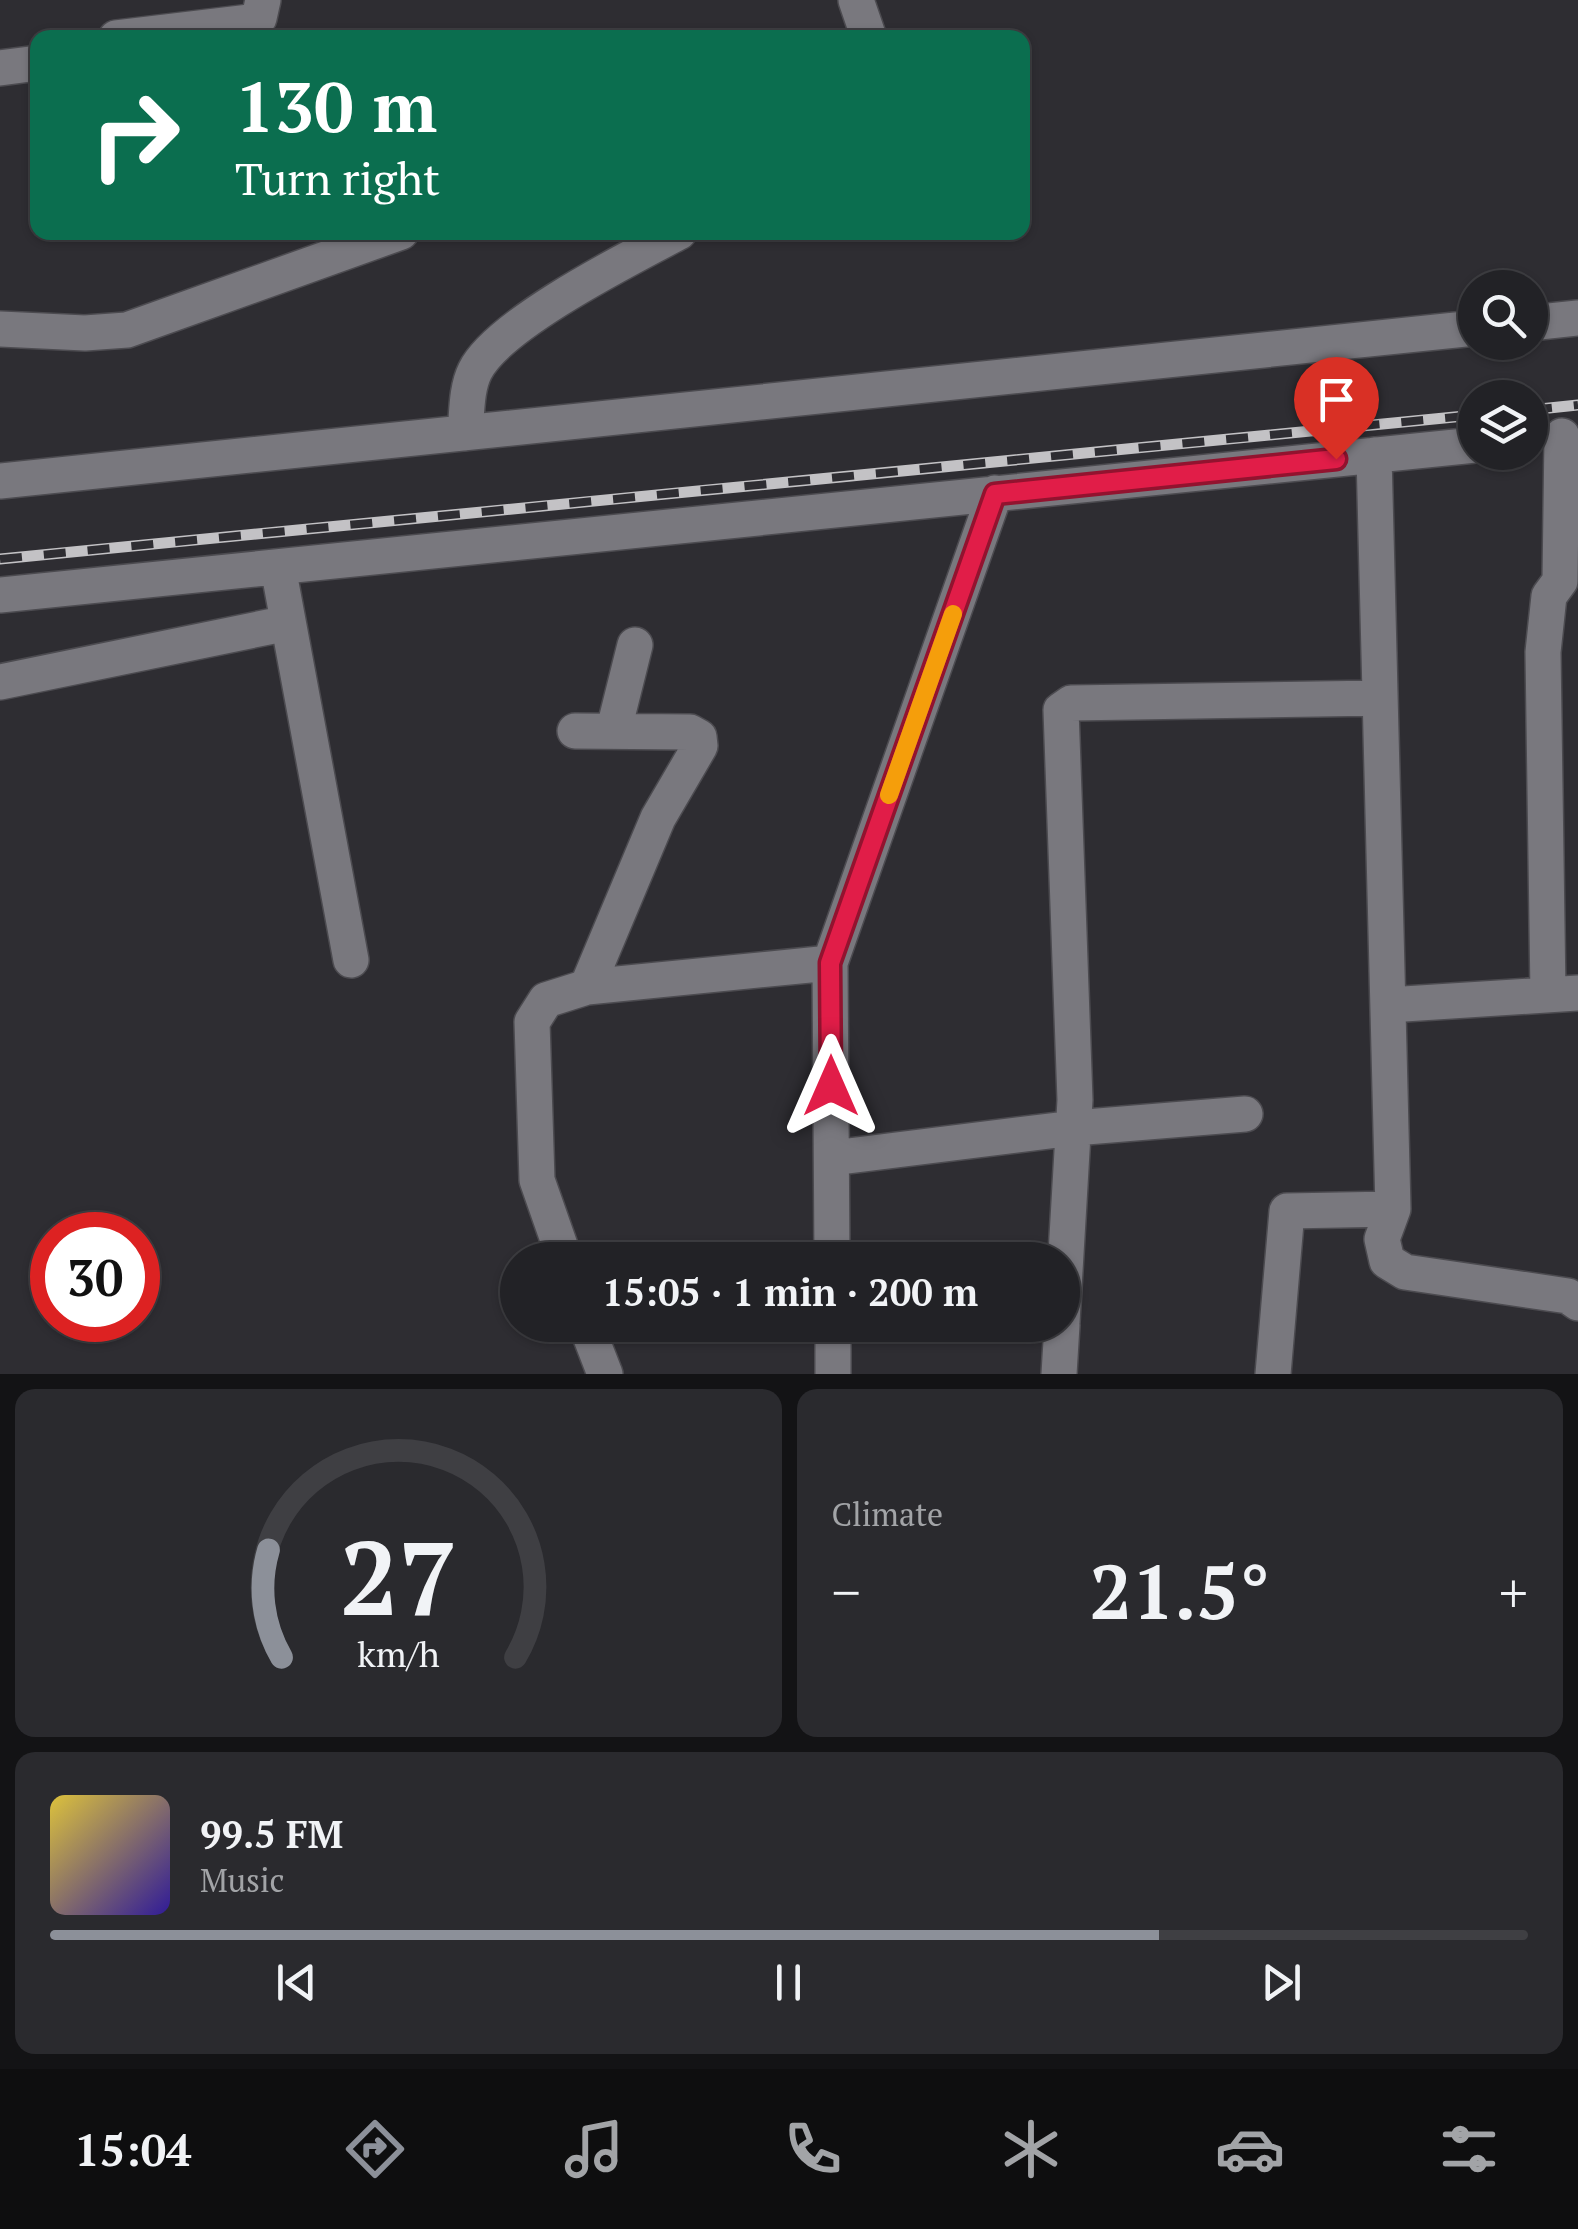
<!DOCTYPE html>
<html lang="en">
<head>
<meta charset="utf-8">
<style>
  body { margin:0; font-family:"PT Serif",serif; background:#2a2a2e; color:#f1f3f6; height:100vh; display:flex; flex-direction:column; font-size:38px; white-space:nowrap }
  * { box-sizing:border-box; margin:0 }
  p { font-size:32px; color:#a2a4a7 }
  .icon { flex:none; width:55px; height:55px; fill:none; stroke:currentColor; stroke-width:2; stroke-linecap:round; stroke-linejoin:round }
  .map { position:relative; height:1374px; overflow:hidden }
  .details { display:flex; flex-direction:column; gap:15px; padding:15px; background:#131315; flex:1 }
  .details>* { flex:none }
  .top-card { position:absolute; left:30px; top:30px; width:1000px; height:210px; border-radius:20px; box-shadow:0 2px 8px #0004,0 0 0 2px #3f3f43; background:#0b6e4f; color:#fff; overflow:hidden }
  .tools { position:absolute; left:1458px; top:270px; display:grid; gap:20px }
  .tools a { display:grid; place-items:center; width:90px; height:90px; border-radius:50%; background:#222226; box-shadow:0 2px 8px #0004,0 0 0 2px #3f3f43; font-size:50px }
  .speed { position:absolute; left:30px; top:1212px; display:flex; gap:20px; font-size:50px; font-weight:700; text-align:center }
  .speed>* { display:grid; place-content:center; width:130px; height:130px; border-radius:50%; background:#222226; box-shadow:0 2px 8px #0004,0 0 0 2px #3f3f43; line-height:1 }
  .speed .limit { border:15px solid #d22; background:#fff; color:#111 }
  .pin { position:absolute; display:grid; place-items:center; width:85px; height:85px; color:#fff; margin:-102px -42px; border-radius:50% 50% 50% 0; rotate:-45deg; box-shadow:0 0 10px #0007 }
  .pin .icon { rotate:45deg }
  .me { position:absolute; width:110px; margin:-55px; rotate:0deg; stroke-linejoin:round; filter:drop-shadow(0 0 8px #0008) }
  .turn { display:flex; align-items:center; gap:35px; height:210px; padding:0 40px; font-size:45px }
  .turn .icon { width:130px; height:130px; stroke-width:2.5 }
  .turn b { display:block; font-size:70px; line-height:85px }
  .big { font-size:75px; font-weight:800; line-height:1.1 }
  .details .widget { flex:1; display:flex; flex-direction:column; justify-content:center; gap:15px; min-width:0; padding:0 35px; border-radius:20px; background:#2a2a2e }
  .details .dial { align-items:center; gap:0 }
  .dial svg { height:260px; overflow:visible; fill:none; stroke:#3f3f43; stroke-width:7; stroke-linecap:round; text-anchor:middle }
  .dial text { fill:#f1f3f6; stroke:none }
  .song { display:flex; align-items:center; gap:30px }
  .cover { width:120px; height:120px; border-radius:15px; background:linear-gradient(135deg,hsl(50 70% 55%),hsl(250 70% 35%)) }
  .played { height:10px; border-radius:5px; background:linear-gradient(90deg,#8c9099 75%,#3f3f43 75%) }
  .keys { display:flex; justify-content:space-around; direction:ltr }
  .heat { display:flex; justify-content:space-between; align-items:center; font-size:55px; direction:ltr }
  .details .tiles { flex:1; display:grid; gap:15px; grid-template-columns:1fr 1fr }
  .widget:last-child { grid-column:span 2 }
  .trip { position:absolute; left:500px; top:1242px; width:580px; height:100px; border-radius:50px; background:#222226; box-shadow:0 2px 8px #0004,0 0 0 2px #3f3f43; font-weight:800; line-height:100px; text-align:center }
  .tabs { display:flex; height:160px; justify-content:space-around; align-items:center; background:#0e0e0f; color:#a2a4a7 }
  .tabs .icon { width:70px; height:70px }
  .tabs .active { color:#8c9099 }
  .tabs b { font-size:45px; color:#f1f3f6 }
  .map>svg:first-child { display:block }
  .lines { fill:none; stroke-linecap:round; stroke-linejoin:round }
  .street-casing { stroke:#4c4b50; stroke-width:38 }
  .street { stroke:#79787e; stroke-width:35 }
  .rail-casing { stroke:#c3c2c5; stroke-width:11 }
  .rail { stroke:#2e2d32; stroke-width:8; stroke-dasharray:22; stroke-linecap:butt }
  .route-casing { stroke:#92132f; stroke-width:25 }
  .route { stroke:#e11d48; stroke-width:18 }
  .slow { stroke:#f59e0b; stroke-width:18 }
</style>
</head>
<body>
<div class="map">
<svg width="1578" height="1374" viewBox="0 0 1578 1374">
  <rect width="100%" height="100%" fill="#2e2d32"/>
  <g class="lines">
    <g class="street-casing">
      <path id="street" d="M856 0 869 38
        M116 38 250 22 259 18 263 0
        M0 68 38 63
        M1530 323 1578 318
        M0 329 85 333 127 330 401 232
        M465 433C467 414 466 389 475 371 498 324 630 258 679 232
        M1374 455 1393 1209 1382 1239 1387 1261 1405 1272 1568 1296 1578 1303
        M0 481 1475 328
        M278 567 351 960
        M0 595 1475 445
        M0 682 288 623
        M614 729 635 645
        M575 731 690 732 699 737 700 746 658 818 587 987
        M1548 994 1543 652 1549 596 1560 581 1562 436
        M1388 1005 1578 993
        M832 1158 1074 1128 1245 1114
        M565 1260 537 1180 532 1022 546 1000 587 987 830 963
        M832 1260 830 963 995 493
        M1062 1322 1075 1100 1061 710 1071 703 1380 698
        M586 1325 605 1374
        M833 1325V1374
        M1059 1374 1062 1325
        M1273 1374 1287 1211 1393 1209"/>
    </g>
    <use href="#street" class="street"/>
    <g class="rail-casing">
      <path id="rail" d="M1530 410 1578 405
        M0 559 1475 415"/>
    </g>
    <use href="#rail" class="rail"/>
  </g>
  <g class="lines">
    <g class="route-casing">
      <path id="route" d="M831 1086 830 963 995 494 1336 459"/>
    </g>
    <use href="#route" class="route"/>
    <path class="slow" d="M889 795 953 614"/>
  </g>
</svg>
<div class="tools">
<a><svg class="icon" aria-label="search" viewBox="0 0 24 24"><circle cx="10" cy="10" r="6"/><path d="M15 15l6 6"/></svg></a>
<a><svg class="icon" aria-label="layers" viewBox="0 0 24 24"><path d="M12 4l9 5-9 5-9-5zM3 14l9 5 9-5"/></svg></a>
</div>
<div class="speed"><div class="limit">30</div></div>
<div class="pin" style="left:1336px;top:459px;background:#d93025"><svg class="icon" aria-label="arrive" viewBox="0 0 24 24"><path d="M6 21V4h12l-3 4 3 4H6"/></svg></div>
<svg class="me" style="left:831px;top:1086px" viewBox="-20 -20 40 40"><path d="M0-17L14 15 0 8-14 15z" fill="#e11d48" stroke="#fff" stroke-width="4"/></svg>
<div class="trip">15:05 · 1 min · 200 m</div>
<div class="top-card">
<div class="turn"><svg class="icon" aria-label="right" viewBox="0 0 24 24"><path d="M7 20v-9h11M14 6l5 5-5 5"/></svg><div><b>130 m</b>Turn right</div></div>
</div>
</div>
<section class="details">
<div class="tiles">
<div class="widget dial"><svg viewBox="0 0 100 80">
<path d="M14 69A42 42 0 1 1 86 69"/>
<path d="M14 69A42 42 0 0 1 10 36" stroke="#8c9099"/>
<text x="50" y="56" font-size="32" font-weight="700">27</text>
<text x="50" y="72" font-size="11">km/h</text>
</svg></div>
<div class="widget"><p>Climate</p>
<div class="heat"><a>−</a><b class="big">21.5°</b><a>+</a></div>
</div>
<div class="widget">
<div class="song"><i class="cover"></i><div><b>99.5 FM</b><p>Music</p></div></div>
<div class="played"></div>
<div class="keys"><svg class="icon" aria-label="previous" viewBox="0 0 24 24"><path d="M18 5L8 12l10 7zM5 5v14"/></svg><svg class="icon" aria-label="pause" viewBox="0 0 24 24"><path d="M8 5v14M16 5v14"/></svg><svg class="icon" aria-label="next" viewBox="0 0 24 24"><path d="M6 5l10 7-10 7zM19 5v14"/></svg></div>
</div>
</div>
</section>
<nav class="tabs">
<b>15:04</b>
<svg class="icon active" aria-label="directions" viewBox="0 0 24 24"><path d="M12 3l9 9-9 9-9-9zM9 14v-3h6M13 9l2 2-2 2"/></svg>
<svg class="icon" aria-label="music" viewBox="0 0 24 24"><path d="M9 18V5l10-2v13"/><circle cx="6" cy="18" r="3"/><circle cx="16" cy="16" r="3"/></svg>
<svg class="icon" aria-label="phone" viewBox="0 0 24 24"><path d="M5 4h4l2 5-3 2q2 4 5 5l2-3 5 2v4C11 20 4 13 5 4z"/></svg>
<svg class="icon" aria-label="climate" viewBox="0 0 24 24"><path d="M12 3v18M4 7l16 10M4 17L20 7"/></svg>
<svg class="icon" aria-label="car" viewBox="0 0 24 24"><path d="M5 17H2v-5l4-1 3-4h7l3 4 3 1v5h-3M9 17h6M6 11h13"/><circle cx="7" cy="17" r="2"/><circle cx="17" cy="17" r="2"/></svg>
<svg class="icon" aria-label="filters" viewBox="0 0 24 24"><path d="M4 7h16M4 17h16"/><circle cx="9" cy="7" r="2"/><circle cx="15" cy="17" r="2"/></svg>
</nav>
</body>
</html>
